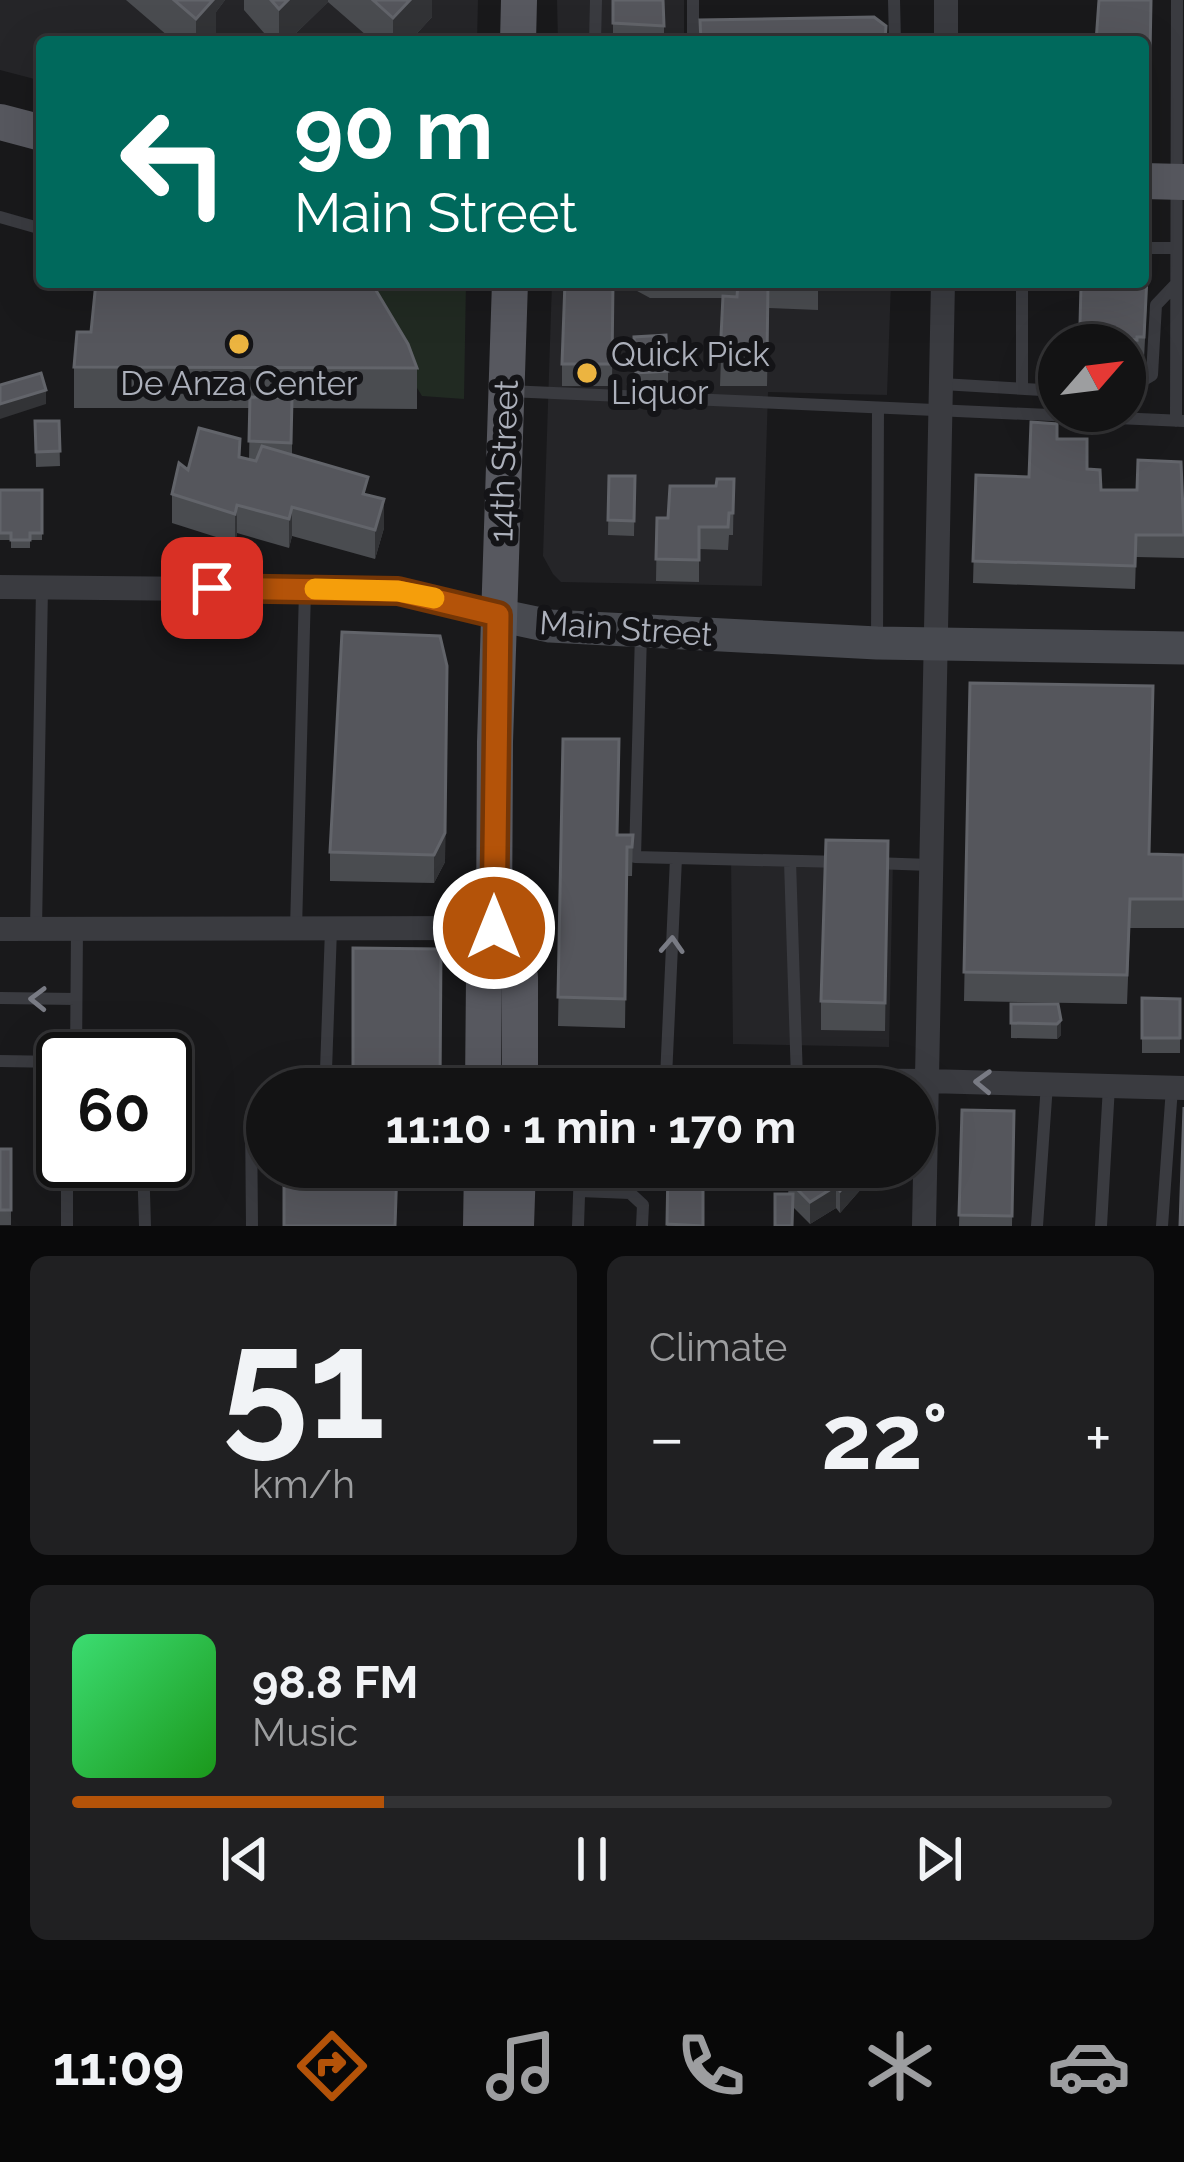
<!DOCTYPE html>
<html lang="en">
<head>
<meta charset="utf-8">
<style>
  body { margin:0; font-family:Raleway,sans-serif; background:#202022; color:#f1f3f6; height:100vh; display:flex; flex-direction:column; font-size:45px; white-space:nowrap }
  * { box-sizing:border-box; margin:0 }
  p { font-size:39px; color:#9d9ea0 }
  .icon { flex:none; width:66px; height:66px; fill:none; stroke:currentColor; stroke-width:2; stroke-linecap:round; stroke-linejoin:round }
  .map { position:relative; height:1226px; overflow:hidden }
  .details { display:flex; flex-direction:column; gap:30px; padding:30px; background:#0a0a0b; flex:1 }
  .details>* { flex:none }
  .guide { position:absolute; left:36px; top:36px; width:1113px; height:252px; border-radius:12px; box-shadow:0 12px 48px #0002,0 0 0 3px #323234; background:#00695c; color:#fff; overflow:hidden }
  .needle { width:78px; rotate:62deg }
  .tools { position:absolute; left:1038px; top:324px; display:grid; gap:24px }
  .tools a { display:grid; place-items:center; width:108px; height:108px; border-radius:50%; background:#131314; box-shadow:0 12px 48px #0002,0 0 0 3px #323234; font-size:60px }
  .speed { position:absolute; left:36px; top:1032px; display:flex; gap:24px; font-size:60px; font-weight:700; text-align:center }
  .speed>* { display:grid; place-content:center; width:156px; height:156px; border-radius:50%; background:#131314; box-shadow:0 12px 48px #0002,0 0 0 3px #323234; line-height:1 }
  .speed .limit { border:6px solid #111; border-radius:18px; background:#fff; color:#111 }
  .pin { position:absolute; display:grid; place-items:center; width:102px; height:102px; color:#fff; margin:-51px; border-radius:24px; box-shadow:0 6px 18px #0006 }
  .me { position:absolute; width:132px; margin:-66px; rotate:0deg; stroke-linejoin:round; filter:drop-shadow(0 0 9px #0008) }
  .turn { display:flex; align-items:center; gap:42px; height:252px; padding:0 60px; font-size:54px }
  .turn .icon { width:156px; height:156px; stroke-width:2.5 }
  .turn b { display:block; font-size:84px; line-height:102px }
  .big { font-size:90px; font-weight:700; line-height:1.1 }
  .details .card { flex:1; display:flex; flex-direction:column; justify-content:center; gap:18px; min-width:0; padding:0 42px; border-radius:18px; background:#202022 }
  .details .dial { align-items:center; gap:0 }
  .dial b { font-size:156px; line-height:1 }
  .song { display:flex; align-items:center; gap:36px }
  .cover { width:144px; height:144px; border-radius:18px; background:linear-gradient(135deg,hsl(140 70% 55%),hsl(120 70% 35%)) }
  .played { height:12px; border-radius:6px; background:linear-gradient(90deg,#b45309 30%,#323234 30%) }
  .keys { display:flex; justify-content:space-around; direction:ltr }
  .heat { display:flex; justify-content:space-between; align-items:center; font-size:66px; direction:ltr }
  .details .tiles { flex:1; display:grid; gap:30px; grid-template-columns:1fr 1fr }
  .card:last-child { grid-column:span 2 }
  .trip { position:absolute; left:246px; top:1068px; width:690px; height:120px; border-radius:60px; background:#131314; box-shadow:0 12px 48px #0002,0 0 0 3px #323234; font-weight:700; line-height:120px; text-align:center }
  .menu { display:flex; height:192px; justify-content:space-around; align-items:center; background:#080808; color:#9d9ea0 }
  .menu .icon { width:84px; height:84px }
  .menu .current { color:#b45309 }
  .menu b { font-size:54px; color:#f1f3f6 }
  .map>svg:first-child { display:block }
  .built { fill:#252528 }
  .green { fill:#212a22 }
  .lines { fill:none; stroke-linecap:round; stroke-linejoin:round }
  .lane { stroke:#3a3b40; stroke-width:12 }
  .street { stroke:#3a3b40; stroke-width:24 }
  .secondary { stroke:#484a50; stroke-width:33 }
  .primary { stroke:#57585f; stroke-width:36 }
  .wall { fill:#4a4c50 }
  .shaded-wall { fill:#323336 }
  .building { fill:#55565c; stroke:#62646a; stroke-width:3 }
  .oneway { stroke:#797b84 }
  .route-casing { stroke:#753606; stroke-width:30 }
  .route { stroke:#b45309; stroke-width:21 }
  .slow { stroke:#f59e0b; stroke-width:21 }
  .poi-dot { fill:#ecb440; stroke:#141417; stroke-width:4.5 }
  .labels { text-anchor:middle; stroke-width:12; stroke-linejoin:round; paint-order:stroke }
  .poi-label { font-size:33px; fill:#acb0bb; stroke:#141417; text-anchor:start }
  .street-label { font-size:33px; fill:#acb0bb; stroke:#141417 }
</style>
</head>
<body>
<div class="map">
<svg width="1184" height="1226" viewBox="0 0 1184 1226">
  <rect width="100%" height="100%" fill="#19191b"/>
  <path class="built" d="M0 0H478L477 42H42V81L0 70Z
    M557 0H684V42H558Z
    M552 282H891L887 395 768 392 762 586 561 582 553 574 543 556Z
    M731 857 893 861 889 1047 733 1044Z"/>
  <path class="green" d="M345 282H466L464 399 422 396 365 303Z"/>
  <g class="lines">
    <path class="lane" d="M693 0V42
      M894 0 895 42
      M595 42 596 0
      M0 217 42 229
      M1143 248H1174
      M942 384 1059 391
      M1022 389V282
      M508 391 1184 421
      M1125 391 1152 375 1156 305 1175 285
      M1176 421 1177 0
      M641 633 635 857 841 862
      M877 642 878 409
      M790 861 797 1080
      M873 863 931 865
      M36 929 42 588
      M296 929 305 590
      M0 998 76 999
      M76 1059 77 929
      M0 1061 63 1062
      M326 1070 331 929
      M666 1078 676 858
      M251 1114 252 1226
      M143 1161 145 1226
      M580 1191 630 1193 643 1205 642 1226
      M67 1226V1161
      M578 1226 580 1167
      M1037 1226 1047 1084
      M1101 1226 1109 1086
      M1162 1226 1172 1088"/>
    <path class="street" d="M946 42V0
      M0 587 398 591 498 615
      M0 929 494 928
      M509 1078 928 1081 1184 1088
      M924 1226 943 282"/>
    <path class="secondary" d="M498 615 550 626 877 643 1184 648"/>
    <path class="primary" d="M518 42 519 0
      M0 122 42 133
      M1143 181 1184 182
      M494 928 520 977V1089
      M483 1089 484 976 494 928 495 742 510 282
      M481 1226 482 1167
      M516 1226 518 1167"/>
  </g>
  <path class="wall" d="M126 0H225L216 12V38L212 42H175Z
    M244 0H432V17L409 42H374L328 2 287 42H272L244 10Z
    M613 0 664 26V41L613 38Z
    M1151 0 1149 132H1143V42Z
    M613 282 612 386H562V364Z
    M628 282H769L767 386H720L723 298H650L628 286Z
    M769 282H818V310L769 308Z
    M1081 286 1147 299 1144 359H1137V362L1125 361V345H1080Z
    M634 337 668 371V386L636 388Z
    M74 367 417 368V409L292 408V455L368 496 384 528 375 559 292 536 289 548 237 533 235 543 172 523V494L188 470 240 457 249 459 250 408H74Z
    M35 421H59L60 466 36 467Z
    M1057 439 1087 469 1101 490 1184 535V558L1136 557 1135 589 973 583 976 475 1029 477Z
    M609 476H635L634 536 608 535Z
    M734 479 733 535H729L728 550 699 549V582L656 581 657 518H668L716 486Z
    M0 490H42V540H30V548H11V540H0Z
    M447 666 445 862 434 883 330 881V852Z
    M970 683 1150 854 1184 855V928H1130L1127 1004 964 1001Z
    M563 739 618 835H633L632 876H627L625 1028 558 1026Z
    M888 841 885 1031 821 1030V1001Z
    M441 949 440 1089H284L353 1084Z
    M1142 998 1180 999V1053H1142Z
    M1011 1004H1058L1061 1035 1057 1039 1011 1038Z
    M962 1110 1014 1111 1012 1226H959Z
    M0 1149H11V1225H0Z
    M628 1167H704L703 1226H667L668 1183 628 1182Z
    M787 1167H862V1188L840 1213 836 1208 810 1224 793 1207 788 1194 790 1178 787 1176Z"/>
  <path class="shaded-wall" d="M204 0H225L216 12V38L212 42H196V19Z
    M288 0H328V2L287 42H279V9Z
    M410 0H432V17L409 42H393V18Z
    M46 390V404L0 419V404Z
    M384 499V528L375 559V530Z
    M237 505V533L235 543V514Z
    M292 507V536L289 548V519Z
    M447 666 445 862 434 883V855Z
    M1061 1020V1035L1057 1039V1024Z
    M862 1167V1188L840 1213V1191Z
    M836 1186V1208L810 1224V1202Z"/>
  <path class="building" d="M174 0H213L196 19Z
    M271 0H288L279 9Z
    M373 0H410L393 18Z
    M613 0H663L664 26 613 23Z
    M1099 0H1151L1149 110H1143V42H1096Z
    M874 17 886 26 885 42H701L700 20Z
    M1143 277H1147L1144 337H1137V340L1089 336V325L1080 324 1081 286H1091V282H1143Z
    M96 282H371L408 344 417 368 74 367 77 332H91Z
    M565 282H613L612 364H562Z
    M738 282H768L767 357H720L723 296 737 297Z
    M769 282H818V288L769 286Z
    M666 335 668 371 636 373 634 337Z
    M41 373 46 390 0 404V385Z
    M250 397 292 398 291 443 249 441Z
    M35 421H59L60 451 36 452Z
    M1031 422 1057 424V439H1087V469L1100 470 1101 490H1137L1138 460 1181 462 1184 535H1136L1135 566 973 561 976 475 1029 477Z
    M199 428 240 439 239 457 256 461 262 446 368 477 363 494 384 499 375 530 292 507 289 519 237 505 235 514 172 494 179 463 188 470Z
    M609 476H635L634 521 608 520Z
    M717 479H734L733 513H729L728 527H699V560L656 559 657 518H668L670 486H716Z
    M0 490H42V533H30V540H11V533H0Z
    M342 632 440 636 447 666 445 833 434 855 330 852Z
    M970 683 1153 686 1149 854 1184 855V899H1130L1127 975 964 972Z
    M563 739H619L617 835H633L632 847H627L625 999 558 997Z
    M826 840 888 841 885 1003 821 1001Z
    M353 948 441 949 440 1085 401 1084V1089H284V1083L353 1084Z
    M1142 998 1180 999V1038H1142Z
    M1011 1004H1058L1061 1020 1057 1024 1011 1023Z
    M1184 1107V1226H1180Z
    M962 1110 1014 1111 1012 1216 959 1215Z
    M0 1149H11V1210H0Z
    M284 1167H397L395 1226H284Z
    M668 1167H703V1226L667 1224Z
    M800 1167H861L840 1191 836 1186 810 1202 788 1180Z
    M775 1194H793L792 1226H775Z"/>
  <defs><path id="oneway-chevron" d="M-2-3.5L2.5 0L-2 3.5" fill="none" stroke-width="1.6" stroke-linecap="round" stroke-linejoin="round" transform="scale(3)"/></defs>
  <g class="oneway">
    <use href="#oneway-chevron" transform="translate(672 945) rotate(-87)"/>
    <use href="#oneway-chevron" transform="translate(38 999) rotate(-179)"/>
    <use href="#oneway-chevron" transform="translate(983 1082) rotate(-178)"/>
  </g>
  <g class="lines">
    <g class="route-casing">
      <path id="route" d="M212 588 398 591 498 615 494 928"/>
    </g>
    <use href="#route" class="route"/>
    <path class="slow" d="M315 589 398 591 434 598"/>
  </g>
  <g class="poi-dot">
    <circle cx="239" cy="344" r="12"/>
    <circle cx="587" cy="373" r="12"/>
  </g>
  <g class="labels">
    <g class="poi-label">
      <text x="611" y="366">Quick Pick<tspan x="611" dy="38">Liquor</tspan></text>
      <text x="239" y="395" text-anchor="middle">De Anza Center</text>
    </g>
    <g class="street-label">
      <text transform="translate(503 461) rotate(-88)" y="12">14th Street</text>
      <text transform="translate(626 628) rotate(4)" y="12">Main Street</text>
    </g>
  </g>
</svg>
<div class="tools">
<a><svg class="needle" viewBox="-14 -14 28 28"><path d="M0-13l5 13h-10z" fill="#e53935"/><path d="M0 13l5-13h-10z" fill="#9d9ea0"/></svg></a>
</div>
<div class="speed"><div class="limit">60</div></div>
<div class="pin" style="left:212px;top:588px;background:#d93025"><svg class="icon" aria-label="arrive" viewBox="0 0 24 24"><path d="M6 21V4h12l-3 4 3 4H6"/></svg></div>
<svg class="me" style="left:494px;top:928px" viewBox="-20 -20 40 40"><circle r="17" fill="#b45309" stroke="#fff" stroke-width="3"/><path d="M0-11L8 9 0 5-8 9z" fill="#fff"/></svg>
<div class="trip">11:10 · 1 min · 170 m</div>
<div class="guide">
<div class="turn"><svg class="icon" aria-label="left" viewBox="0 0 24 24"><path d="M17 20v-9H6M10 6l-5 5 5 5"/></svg><div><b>90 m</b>Main Street</div></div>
</div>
</div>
<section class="details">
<div class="tiles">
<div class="card dial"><b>51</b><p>km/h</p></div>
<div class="card"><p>Climate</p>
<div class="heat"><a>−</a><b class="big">22°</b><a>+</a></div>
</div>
<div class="card">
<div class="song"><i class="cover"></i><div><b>98.8 FM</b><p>Music</p></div></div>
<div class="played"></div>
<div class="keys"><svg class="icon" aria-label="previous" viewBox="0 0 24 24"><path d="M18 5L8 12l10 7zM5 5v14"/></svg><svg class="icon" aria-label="pause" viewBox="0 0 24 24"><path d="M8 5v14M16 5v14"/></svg><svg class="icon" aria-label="next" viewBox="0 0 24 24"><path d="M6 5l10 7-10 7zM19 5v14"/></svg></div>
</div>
</div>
</section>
<nav class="menu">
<b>11:09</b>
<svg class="icon current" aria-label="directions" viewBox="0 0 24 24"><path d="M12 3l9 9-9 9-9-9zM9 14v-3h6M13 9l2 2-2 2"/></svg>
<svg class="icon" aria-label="music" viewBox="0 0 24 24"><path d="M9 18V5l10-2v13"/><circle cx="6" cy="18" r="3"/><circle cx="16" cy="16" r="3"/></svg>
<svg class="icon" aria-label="phone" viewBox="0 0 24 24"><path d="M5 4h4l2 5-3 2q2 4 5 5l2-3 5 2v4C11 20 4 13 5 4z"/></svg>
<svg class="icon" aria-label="climate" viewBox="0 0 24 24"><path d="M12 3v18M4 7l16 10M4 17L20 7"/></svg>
<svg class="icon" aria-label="car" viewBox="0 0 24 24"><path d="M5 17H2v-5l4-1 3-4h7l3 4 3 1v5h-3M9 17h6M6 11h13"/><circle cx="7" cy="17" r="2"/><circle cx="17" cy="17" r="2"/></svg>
</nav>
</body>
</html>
